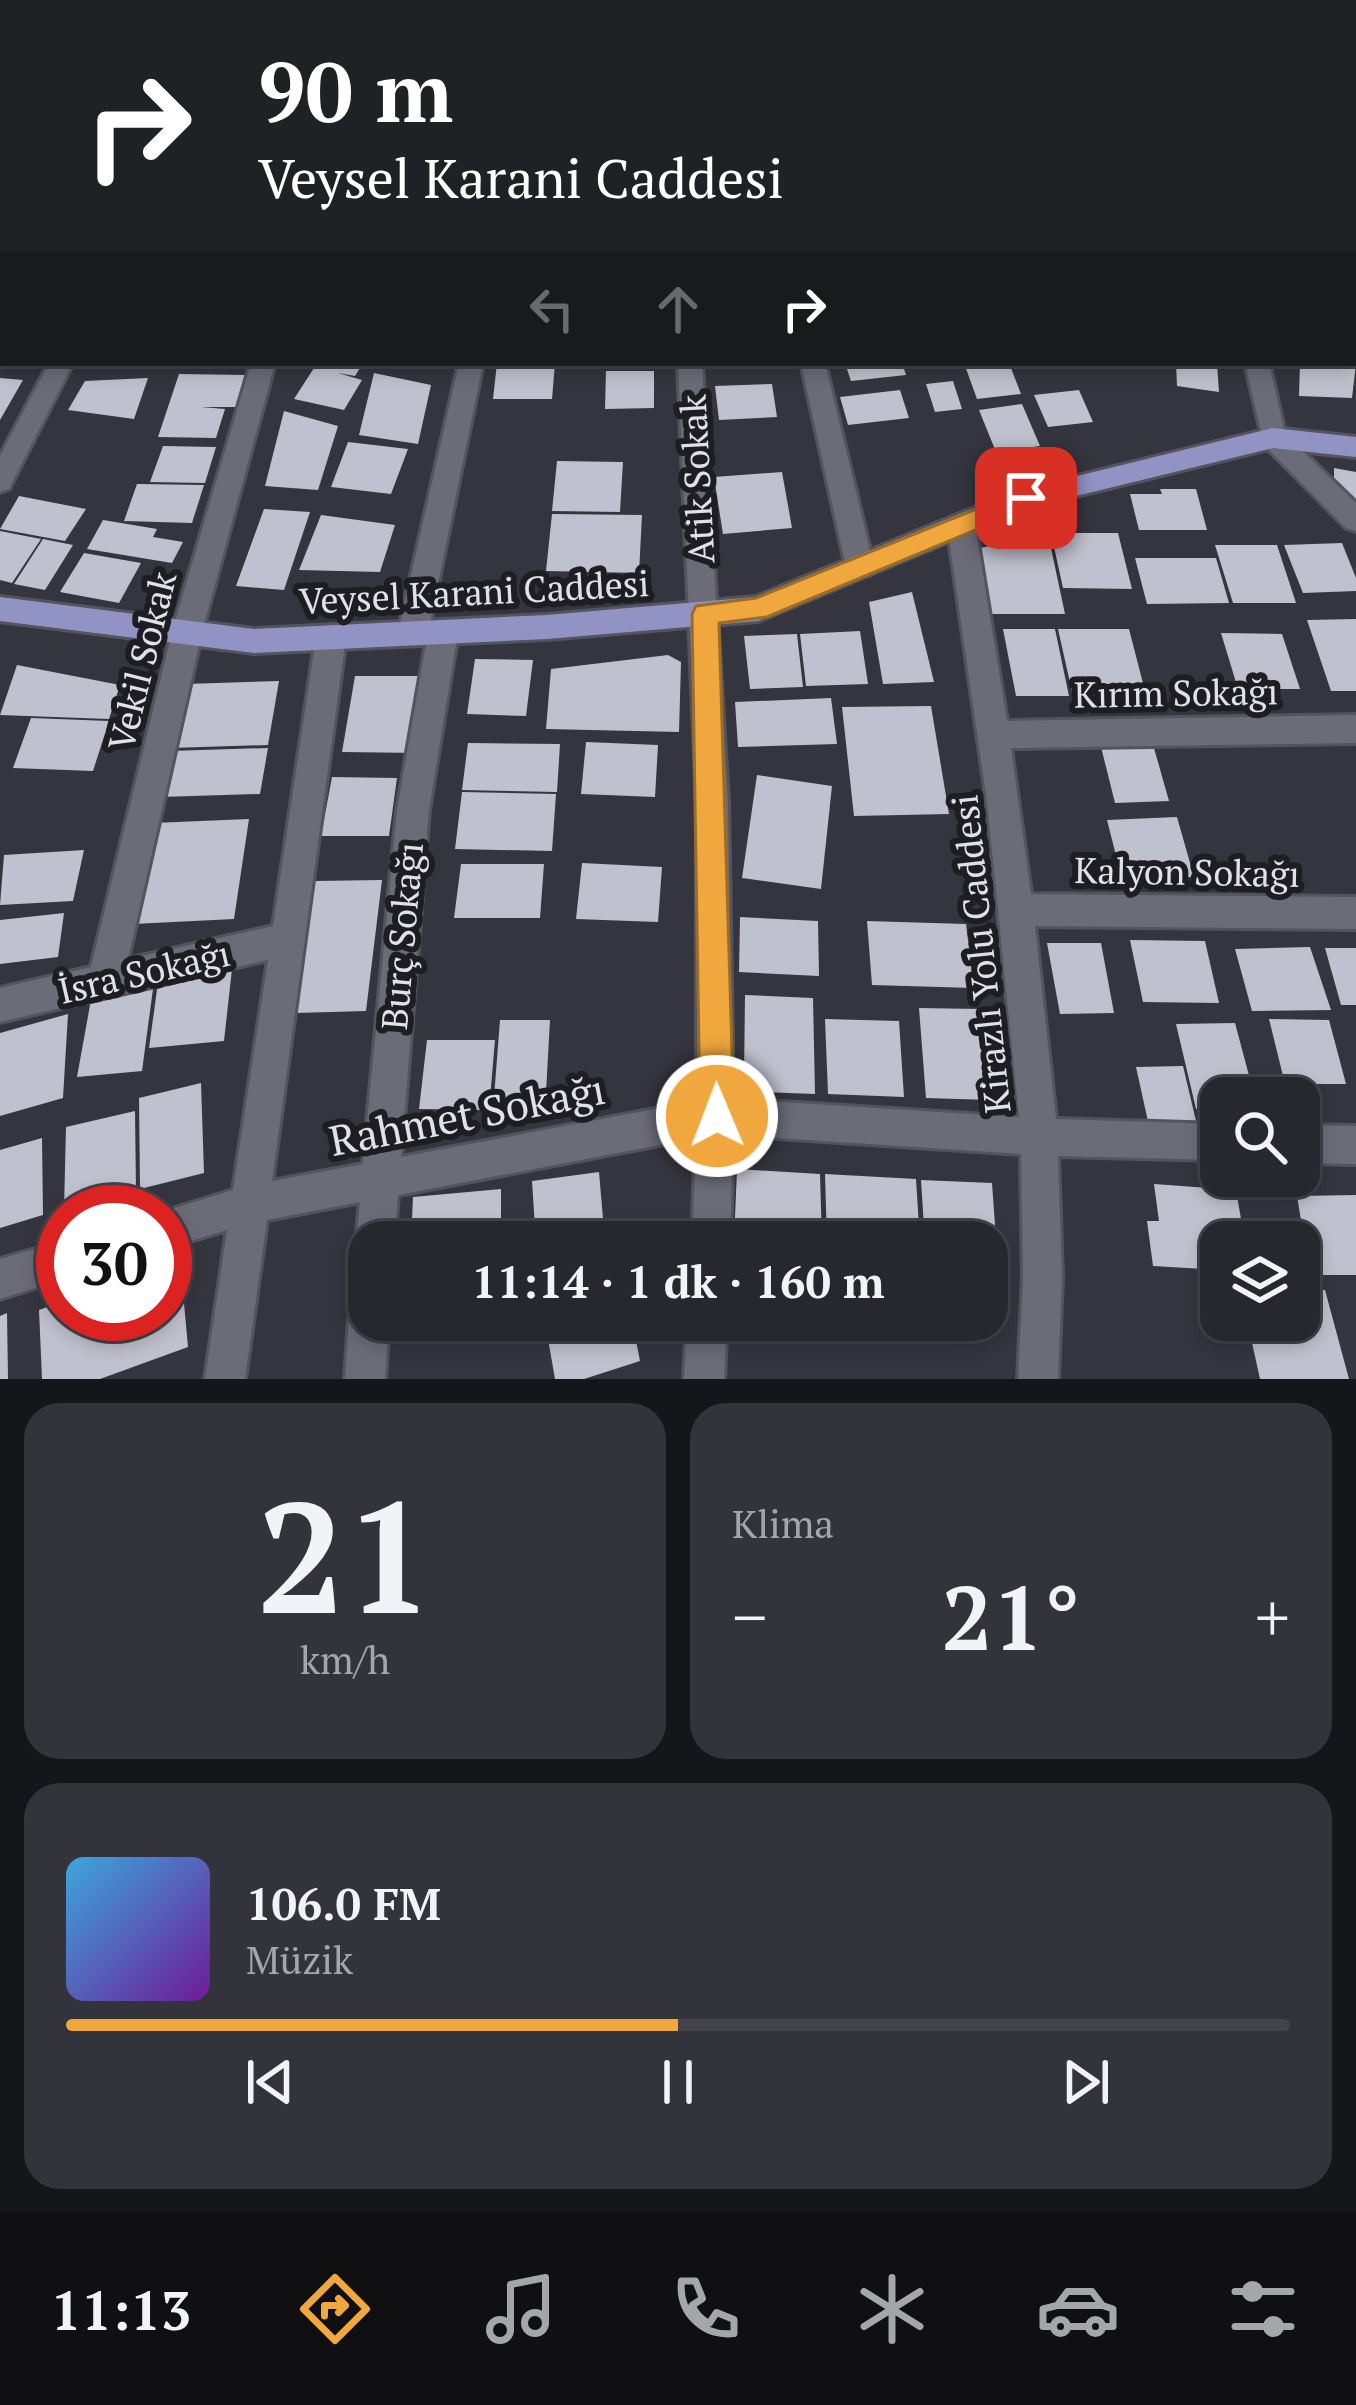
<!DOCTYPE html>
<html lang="tr">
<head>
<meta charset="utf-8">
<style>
  body { margin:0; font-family:"PT Serif",serif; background:#33343b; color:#f1f3f6; height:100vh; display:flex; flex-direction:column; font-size:45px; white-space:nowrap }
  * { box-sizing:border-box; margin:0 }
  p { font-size:39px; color:#a4a6aa }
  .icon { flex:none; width:66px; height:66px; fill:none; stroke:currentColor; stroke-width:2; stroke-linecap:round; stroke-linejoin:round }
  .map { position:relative; height:1379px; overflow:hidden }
  .panel { display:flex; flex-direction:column; gap:24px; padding:24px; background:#15161a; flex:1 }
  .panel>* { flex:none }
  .guide { position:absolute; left:0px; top:0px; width:1356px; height:366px; box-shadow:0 6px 18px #0003,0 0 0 3px #43444b; background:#202124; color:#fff; overflow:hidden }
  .controls { position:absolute; left:1200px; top:1077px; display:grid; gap:24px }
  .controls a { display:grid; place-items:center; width:120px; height:120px; border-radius:24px; background:#27282f; box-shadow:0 6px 18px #0003,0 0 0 3px #43444b; font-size:60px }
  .speed { position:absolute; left:36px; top:1185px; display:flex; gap:24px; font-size:60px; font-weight:700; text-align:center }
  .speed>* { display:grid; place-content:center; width:156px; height:156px; border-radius:50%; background:#27282f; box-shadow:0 6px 18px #0003,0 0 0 3px #43444b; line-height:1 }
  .speed .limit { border:18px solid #d22; background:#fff; color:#111 }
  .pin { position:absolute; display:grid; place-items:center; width:102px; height:102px; color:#fff; margin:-51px; border-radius:24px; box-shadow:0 6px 18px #0006 }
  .me { position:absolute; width:132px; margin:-66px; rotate:359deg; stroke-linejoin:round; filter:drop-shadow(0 0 9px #0008) }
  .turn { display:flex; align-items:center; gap:42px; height:252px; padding:0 60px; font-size:54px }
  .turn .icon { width:156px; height:156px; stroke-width:2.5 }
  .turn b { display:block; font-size:84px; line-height:102px }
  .lanes { display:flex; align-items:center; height:114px; padding:0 60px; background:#0003; justify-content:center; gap:60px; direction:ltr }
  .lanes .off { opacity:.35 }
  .big { font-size:90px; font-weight:800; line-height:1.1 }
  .panel .tile { flex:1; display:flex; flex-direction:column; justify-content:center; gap:18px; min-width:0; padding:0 42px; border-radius:36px; background:#33343b }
  .panel .dial { align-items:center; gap:0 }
  .dial b { font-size:156px; line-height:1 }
  .song { display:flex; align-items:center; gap:36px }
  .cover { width:144px; height:144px; border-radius:18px; background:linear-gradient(135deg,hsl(200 70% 55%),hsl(280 70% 35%)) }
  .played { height:12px; border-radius:6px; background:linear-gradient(90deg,#efa73e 50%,#43444b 50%) }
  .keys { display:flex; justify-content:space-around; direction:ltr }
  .heat { display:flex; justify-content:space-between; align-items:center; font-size:66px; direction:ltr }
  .panel .tiles { flex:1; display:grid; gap:24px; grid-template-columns:1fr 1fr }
  .tile:last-child { grid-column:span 2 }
  .trip { position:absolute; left:348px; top:1221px; width:660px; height:120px; border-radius:36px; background:#27282f; box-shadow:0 6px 18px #0003,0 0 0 3px #43444b; font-weight:800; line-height:120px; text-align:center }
  .tabs { display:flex; height:192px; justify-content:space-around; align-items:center; background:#101013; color:#a4a6aa }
  .tabs .icon { width:84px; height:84px }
  .tabs .current { color:#efa73e }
  .tabs b { font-size:54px; color:#f1f3f6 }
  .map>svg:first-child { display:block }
  .building { fill:#c0c1ce }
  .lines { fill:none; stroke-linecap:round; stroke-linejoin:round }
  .minor-casing { stroke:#53545d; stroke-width:6 }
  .major-casing { stroke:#53545d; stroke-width:6 }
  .minor { fill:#6b6c78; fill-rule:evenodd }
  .major { fill:#9193c5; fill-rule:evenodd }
  .route { fill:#efa73e; stroke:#9b6d28; stroke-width:3 }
  .labels { text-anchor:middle; stroke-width:12; stroke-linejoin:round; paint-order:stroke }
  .street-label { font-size:36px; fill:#e1e2e9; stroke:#1d1d22 }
  .near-street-label { font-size:42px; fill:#e1e2e9; stroke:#1d1d22 }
</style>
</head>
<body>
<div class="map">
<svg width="1356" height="1379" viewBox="0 0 1356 1379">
  <rect width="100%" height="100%" fill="#34353f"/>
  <path class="building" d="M301 363H363L355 376 338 373 362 380 344 410 294 399 314 368Z
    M497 363H555L552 399H493Z
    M845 363H902L906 375 851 381Z
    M964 363H1009L1021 394 977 399Z
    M1176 363H1217L1219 392 1177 386Z
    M1300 363H1356L1352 398 1299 396Z
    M606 371H654V408L605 409Z
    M374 373 431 385 418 444 359 435Z
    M179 374 247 375 237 407H201L225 409 216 438 158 437Z
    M0 378 23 380 0 420Z
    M148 378 134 419 68 410 85 381Z
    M953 381 962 409 935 412 926 384Z
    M772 384 777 417 719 420 715 386Z
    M900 390 909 418 848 425 840 397Z
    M1079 390 1093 422 1048 427 1034 395Z
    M1022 404 1040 446 996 452 979 410Z
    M284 411 338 426 318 490 265 486Z
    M348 442 408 449 391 494 331 487Z
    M163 446 216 447 205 483 150 482Z
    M557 461 623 462 620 512 552 511Z
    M1334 468 1356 472V501L1334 482Z
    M782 472 792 528 723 534 714 477Z
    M137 484 204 485 192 523 124 521Z
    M1160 489H1196L1207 530H1139L1130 494H1162Z
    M19 496 86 509 65 541 0 529Z
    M264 509 310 512 284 590 236 586Z
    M552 514 642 515 639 573 546 571Z
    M321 515 395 525 380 572 299 570Z
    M103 520 157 529 153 537 183 542 172 563 87 549Z
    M0 531 41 539 12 583 0 580Z
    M1051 533H1118L1132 589 1063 588Z
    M1048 534 1065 614H986L975 549Z
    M43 539 73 545 45 590 14 584Z
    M1342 543 1356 578V591L1303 593 1284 545Z
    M1215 545H1277L1296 603H1233Z
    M84 553 141 563 119 603 60 592Z
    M1135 558H1216L1229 603 1147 604Z
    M912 592 934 682 883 684 869 602Z
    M1356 619V691H1331L1307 620Z
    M1003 629H1055L1069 696H1016Z
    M1058 629H1129L1146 695 1073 696Z
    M860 631 868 684 806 686 800 634Z
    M1221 633 1282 634 1300 689H1238Z
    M797 634 803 687 750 689 744 636Z
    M668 655 681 662 679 732 546 729 551 669Z
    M475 659 533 660 526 716 467 714Z
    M17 665 120 685 109 719 0 715Z
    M355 676H429L419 753 342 752Z
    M279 681 268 745 170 748 185 684Z
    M831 698 837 744 738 747 735 702Z
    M931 706 949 814 854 816 842 707Z
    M31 718 109 721 93 771 13 768Z
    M1152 741 1169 801 1115 803 1100 743Z
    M586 742 658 745 655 797 581 794Z
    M468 743 560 744 557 792 462 790Z
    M268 748 260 794 160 797 170 751Z
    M757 775 832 786 821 889 742 878Z
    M332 777 397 778 389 836H321Z
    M462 792 556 794 552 851 455 849Z
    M1177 817 1194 877 1122 879 1107 820Z
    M249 819 234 919 133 924 153 823Z
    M84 850 73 901 0 905 4 855Z
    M582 863 662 867 658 922 576 919Z
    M461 864H544L540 918H454Z
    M382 880 366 1011 295 1013 315 881Z
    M64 913 58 957 0 964V920Z
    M740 917 818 921 819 976 739 972Z
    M867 921 966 924 974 988 872 985Z
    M1130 940 1205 941 1219 1003 1143 1002Z
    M1047 943H1101L1114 1013 1060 1014Z
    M1310 947 1331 1010 1252 1011 1235 949Z
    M1325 948H1356V1005H1341Z
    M232 969 224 1041 149 1048 159 975Z
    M153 989 142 1071 77 1077 92 994Z
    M745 995 813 998 815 1094 762 1092 744 1078Z
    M919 1008 980 1009 990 1100 926 1098Z
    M68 1014 63 1098 0 1116V1033Z
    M825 1019 899 1021 904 1097 828 1094Z
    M1269 1019 1329 1020 1346 1084H1285Z
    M500 1020H550L545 1111 493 1110Z
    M1235 1023 1255 1098H1221V1108L1196 1109 1176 1024Z
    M427 1040H495L489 1110 419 1109Z
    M1183 1066 1197 1125 1149 1126 1136 1067Z
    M201 1083 204 1173 140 1189 139 1098Z
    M135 1111 136 1191 64 1209 66 1127Z
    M42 1138 43 1215 0 1228V1150Z
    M737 1169 820 1174 822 1242H734Z
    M599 1172 605 1242H536L532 1181Z
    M825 1174 916 1179 920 1242H827Z
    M921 1180 992 1183 999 1280 987 1279V1242H925Z
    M1154 1184 1236 1190 1245 1242H1221V1270L1153 1266 1147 1221H1159Z
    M501 1189V1242H411L413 1197Z
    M1356 1195V1275H1310L1297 1196Z
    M180 1260 188 1347 100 1379H42L39 1310 63 1301V1314H165V1265Z
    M1299 1290H1325L1349 1379H1260L1247 1320H1299Z
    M7 1313 8 1379H0V1316Z
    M611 1320H632L640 1361 584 1379H555L548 1339Z"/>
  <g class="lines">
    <g class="minor-casing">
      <path id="minor" d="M92 0H112L91 3Z
        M265 0H285V3H265Z
        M369 0H389L367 3Z
        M576 0H614L574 3Z
        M648 0H668L669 3H649Z
        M741 0H761V3H741Z
        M917 0H937L938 3H918Z
        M1058 0H1097L1099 3H1060Z
        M0 117H3V131H0Z
        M3 192V207L0 208V193Z
        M0 289H3V305H0Z
        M49 363H73L9 489 0 492V456Z
        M251 363H275L202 632 128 959 273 926 316 637 321 628 331 625 341 628 346 637 272 1181 363 1164 397 810 428 632 433 623H453L458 632 429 810 401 1157 697 1101V802L678 363H702L728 802 733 1099 1019 1117 987 802 947 525 951 517H971L975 525 1007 721 1356 715V743L1011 748 1031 894 1356 897V929L1035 926 1056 1119 1221 1124V1160L1058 1156 1062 1277 1058 1379H1018L1023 1277 1021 1154 733 1135 730 1242H692L696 1138 398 1195 394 1242H369V1259L361 1256 356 1242 360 1202 267 1220 245 1379H205L227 1230 165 1249 162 1212 233 1190 268 960 0 1022V988L91 967 172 632Z
        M459 363H483L428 633 423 642H403L398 633Z
        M801 363H825L874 567 870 575H850L846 567Z
        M1245 363H1269L1285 434 1356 503V531L1346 528 1264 445Z
        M1299 1125 1356 1126V1164L1299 1163Z
        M63 1241V1279L0 1299V1259Z
        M369 1300V1320H389L385 1379H345L349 1320 355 1306Z
        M687 1320H727L724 1379H684Z"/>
    </g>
    <g class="major-casing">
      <path id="major" d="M1273 428 1356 437V457L1273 448 1031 507 758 621 547 639 254 653 0 621V597L254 629 547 615 756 597 1016 491Z"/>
    </g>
    <use href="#minor" class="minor"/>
    <use href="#major" class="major"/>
  </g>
  <path class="route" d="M1026 489 1038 498 1035 505 767 617 719 623 734 1116 729 1128 717 1133 705 1128 700 1116 692 614 696 606 756 598Z"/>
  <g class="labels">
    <g class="street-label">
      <text transform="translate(697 479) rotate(-93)" y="13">Atik Sokak</text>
      <text transform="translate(474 592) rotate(-3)" y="13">Veysel Karani Caddesi</text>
      <text transform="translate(142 661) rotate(-76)" y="13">Vekil Sokak</text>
      <text transform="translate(1176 693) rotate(-1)" y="13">Kırım Sokağı</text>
      <text transform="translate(1187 872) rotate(1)" y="13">Kalyon Sokağı</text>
      <text transform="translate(402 936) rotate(-85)" y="13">Burç Sokağı</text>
      <text transform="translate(981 954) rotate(-96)" y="13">Kirazlı Yolu Caddesi</text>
      <text transform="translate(144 972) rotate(-13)" y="13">İsra Sokağı</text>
    </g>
    <g class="near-street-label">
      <text transform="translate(467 1115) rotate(-11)" y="15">Rahmet Sokağı</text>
    </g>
  </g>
</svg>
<div class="controls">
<a><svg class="icon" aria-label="search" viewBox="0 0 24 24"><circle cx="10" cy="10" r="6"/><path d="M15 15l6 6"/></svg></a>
<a><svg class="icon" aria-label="layers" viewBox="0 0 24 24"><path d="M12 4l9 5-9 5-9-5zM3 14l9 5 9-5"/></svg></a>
</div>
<div class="speed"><div class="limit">30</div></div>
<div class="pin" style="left:1026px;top:498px;background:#d93025"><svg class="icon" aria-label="arrive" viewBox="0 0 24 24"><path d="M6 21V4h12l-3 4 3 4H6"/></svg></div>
<svg class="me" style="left:717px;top:1116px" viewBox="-20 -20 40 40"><circle r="17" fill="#efa73e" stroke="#fff" stroke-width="3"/><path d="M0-11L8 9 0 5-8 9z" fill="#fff"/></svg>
<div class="trip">11:14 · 1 dk · 160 m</div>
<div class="guide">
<div class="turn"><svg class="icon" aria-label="right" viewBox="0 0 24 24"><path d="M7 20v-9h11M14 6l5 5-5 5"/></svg><div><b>90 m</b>Veysel Karani Caddesi</div></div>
<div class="lanes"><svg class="icon off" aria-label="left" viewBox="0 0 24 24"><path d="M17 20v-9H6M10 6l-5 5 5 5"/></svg><svg class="icon off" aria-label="ahead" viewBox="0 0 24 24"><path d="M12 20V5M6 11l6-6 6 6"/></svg><svg class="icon" aria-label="right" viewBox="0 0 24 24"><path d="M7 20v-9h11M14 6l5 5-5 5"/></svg></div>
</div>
</div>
<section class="panel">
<div class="tiles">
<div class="tile dial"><b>21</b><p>km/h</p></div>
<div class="tile"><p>Klima</p>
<div class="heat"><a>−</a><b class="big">21°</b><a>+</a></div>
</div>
<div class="tile">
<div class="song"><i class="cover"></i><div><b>106.0 FM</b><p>Müzik</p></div></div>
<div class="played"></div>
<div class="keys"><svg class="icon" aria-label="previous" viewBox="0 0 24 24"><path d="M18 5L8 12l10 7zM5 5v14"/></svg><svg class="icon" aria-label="pause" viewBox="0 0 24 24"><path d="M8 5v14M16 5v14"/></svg><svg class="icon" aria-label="next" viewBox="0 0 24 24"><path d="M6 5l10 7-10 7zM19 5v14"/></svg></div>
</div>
</div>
</section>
<nav class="tabs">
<b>11:13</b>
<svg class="icon current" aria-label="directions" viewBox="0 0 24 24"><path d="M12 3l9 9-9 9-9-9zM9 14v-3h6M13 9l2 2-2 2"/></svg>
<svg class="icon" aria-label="music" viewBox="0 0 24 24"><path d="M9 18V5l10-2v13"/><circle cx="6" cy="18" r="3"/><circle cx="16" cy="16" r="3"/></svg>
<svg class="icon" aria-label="phone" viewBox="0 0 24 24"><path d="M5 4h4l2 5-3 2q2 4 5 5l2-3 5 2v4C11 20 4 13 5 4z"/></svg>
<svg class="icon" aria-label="climate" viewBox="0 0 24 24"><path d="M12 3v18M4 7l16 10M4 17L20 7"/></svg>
<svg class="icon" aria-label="car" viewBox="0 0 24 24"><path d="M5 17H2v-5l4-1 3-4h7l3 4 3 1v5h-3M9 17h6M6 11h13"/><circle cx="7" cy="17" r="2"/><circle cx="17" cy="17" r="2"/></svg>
<svg class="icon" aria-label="filters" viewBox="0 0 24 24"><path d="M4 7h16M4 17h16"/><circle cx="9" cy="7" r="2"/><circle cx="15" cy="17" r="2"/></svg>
</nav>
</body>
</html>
